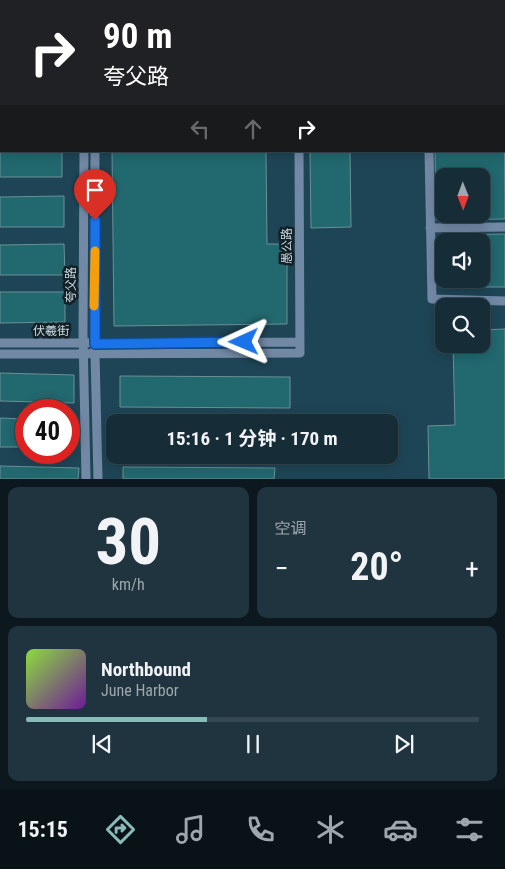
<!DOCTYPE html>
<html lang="zh">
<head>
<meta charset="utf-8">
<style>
  body { margin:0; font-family:"Roboto Condensed","Noto Sans SC",sans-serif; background:#1f343e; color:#f1f3f6; height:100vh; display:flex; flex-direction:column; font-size:19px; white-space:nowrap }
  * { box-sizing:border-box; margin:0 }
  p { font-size:16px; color:#9ea7ad }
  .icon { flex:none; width:28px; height:28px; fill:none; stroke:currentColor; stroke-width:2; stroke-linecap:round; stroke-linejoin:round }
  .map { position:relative; height:479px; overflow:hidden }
  .drawer { display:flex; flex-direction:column; gap:8px; padding:8px; background:#0c181e; flex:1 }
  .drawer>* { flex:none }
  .hud { position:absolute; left:0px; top:0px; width:505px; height:152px; box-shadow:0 2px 12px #0003,0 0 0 1px #354851; background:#202124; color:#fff; overflow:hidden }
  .needle { width:32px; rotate:179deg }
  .fabs { position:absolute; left:435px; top:168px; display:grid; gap:10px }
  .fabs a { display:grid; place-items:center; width:55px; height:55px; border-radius:10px; background:#162c36; box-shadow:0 2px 12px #0003,0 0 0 1px #354851; font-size:25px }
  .speed { position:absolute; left:15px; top:399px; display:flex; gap:10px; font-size:25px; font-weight:700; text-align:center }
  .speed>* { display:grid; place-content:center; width:65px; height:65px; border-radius:50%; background:#162c36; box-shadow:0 2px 12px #0003,0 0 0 1px #354851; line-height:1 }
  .speed .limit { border:8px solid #d22; background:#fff; color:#111 }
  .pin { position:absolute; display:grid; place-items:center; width:42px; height:42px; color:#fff; margin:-51px -21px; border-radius:50% 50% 50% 0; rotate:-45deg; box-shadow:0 0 5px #0007 }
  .pin .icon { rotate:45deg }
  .me { position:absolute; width:55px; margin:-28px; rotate:269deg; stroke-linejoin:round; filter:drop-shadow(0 0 4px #0008) }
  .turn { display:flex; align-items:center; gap:18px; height:105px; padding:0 20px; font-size:22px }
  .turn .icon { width:65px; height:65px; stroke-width:2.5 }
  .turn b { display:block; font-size:35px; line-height:42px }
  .lanes { display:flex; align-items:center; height:48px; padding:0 20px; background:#0003; justify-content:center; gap:25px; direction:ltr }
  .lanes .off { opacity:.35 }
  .big { font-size:38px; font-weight:700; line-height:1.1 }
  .drawer .widget { flex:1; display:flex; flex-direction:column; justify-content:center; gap:8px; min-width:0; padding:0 18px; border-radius:10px; background:#1f343e }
  .drawer .dial { align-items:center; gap:0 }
  .dial b { font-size:65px; line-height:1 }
  .song { display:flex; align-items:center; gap:15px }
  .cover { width:60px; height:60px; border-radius:8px; background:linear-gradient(135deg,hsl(90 70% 55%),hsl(280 70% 35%)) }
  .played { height:5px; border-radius:2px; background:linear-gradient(90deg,#8bbbb9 40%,#354851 40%) }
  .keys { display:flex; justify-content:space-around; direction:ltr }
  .heat { display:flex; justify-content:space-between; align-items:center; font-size:28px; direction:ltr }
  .drawer .tiles { flex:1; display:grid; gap:8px; grid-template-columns:1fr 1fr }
  .widget:last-child { grid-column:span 2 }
  .trip { position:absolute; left:106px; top:414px; width:292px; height:50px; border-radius:10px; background:#162c36; box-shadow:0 2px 12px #0003,0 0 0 1px #354851; font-weight:700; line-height:50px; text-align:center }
  .menu { display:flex; height:80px; justify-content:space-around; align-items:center; background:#091216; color:#9ea7ad }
  .menu .icon { width:35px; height:35px }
  .menu .selected { color:#8bbbb9 }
  .menu b { font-size:22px; color:#f1f3f6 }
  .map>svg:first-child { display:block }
  .built { fill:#1e4556; fill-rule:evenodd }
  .building { fill:#22686f; stroke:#6a9195; fill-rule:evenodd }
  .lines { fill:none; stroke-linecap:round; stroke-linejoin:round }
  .minor { stroke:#7289a6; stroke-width:9 }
  .route-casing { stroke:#114b97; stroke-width:12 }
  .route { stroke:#1a73e8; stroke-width:9 }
  .slow { stroke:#f59e0b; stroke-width:9 }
  .labels { text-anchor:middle; stroke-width:5; stroke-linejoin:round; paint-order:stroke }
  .street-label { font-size:12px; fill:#c9dae2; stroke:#132026 }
</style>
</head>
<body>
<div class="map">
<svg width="505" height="479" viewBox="0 0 505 479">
  <rect width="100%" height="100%" fill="#1d3a48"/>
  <path class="built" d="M0 0H505V479H0ZM1 1H504V151H1ZM444 176H481V214H444ZM444 241H481V279H444ZM444 306H481V344H444ZM26 410H69V452H26ZM115 422H390V455H115Z"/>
  <path class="building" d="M61 0 1 1 0 33V1Z
    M111 0H190V1H111Z
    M203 0H282V1H203Z
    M504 36 505 219 436 220 435 151H504ZM444 176H481V214H444Z
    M0 148 1 151H62V177H0Z
    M112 151H266L267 244H287V324L114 326Z
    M310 151H350L351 227 311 228Z
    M64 196V227H0V197Z
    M505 234V287H451L450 279H481V241H450V235Z
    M64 244 65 275H0V245Z
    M0 292H65V322L0 323Z
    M505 329V479H429L428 426 455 425 453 344H481V330Z
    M0 373 74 375V403L0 401Z
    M120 376 290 377V408L120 407Z
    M0 418 26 419V447H0Z
    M69 420H76L75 448H69Z
    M0 466 79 468 78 479H0Z
    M123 467 275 468 274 479H123Z"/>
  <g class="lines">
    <path class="minor" d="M299 0V1
      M84 1V0
      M96 1V0
      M84 151 83 335 86 479
      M95 151 94 312 98 479
      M429 151 432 299 505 301
      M430 228 505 227
      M0 343 300 342
      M0 354 300 353 299 151"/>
  </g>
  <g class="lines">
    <g class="route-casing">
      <path id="route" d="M95 220V344L244 342"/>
    </g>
    <use href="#route" class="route"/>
    <path class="slow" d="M94 306 95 251"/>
  </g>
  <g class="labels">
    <g class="street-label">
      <text transform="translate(287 246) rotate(-90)" y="4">愚公路</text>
      <text transform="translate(71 285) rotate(-90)" y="4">夸父路</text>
      <text x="51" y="335">伏羲街</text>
    </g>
  </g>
</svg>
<div class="fabs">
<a><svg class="needle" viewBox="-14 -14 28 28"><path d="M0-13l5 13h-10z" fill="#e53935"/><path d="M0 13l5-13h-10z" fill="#9ea7ad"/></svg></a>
<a><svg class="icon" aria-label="sound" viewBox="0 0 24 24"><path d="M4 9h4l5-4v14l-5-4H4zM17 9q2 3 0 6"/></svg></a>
<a><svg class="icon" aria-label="search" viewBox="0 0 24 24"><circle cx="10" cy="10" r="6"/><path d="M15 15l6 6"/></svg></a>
</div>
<div class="speed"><div class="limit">40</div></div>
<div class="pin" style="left:95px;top:220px;background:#d93025"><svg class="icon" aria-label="arrive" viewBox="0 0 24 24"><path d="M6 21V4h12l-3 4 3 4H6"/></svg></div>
<svg class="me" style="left:244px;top:342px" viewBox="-20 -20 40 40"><path d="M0-17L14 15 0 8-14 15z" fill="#1a73e8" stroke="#fff" stroke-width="4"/></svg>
<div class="trip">15:16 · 1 分钟 · 170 m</div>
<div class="hud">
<div class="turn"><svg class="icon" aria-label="right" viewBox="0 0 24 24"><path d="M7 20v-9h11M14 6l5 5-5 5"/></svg><div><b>90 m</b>夸父路</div></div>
<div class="lanes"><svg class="icon off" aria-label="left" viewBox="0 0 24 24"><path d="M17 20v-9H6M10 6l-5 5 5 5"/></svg><svg class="icon off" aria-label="ahead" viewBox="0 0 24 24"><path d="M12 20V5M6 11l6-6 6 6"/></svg><svg class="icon" aria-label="right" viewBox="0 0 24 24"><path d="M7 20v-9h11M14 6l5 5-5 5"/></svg></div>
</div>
</div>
<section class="drawer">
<div class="tiles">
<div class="widget dial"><b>30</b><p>km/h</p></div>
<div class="widget"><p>空调</p>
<div class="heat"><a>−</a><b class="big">20°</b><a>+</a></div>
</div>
<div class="widget">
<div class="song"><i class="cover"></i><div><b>Northbound</b><p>June Harbor</p></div></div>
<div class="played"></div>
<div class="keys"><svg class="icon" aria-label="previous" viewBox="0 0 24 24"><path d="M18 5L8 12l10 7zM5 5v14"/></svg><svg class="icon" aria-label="pause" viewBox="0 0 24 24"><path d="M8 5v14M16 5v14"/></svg><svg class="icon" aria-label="next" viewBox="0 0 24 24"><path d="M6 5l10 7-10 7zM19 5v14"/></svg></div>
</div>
</div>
</section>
<nav class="menu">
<b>15:15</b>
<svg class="icon selected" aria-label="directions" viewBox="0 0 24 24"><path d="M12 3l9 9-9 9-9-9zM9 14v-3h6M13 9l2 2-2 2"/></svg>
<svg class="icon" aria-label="music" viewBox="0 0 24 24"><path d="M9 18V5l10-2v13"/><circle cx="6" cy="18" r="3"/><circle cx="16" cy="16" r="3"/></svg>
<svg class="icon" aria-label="phone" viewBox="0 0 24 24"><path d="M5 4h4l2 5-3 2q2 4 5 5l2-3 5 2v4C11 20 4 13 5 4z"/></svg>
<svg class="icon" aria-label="climate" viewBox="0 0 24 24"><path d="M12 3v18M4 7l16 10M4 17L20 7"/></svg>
<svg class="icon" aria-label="car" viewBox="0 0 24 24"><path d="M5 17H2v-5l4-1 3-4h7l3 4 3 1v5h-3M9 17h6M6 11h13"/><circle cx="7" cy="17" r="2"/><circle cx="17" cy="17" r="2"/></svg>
<svg class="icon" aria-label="filters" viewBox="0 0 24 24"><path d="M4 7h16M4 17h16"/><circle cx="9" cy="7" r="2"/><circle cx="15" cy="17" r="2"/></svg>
</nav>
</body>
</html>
